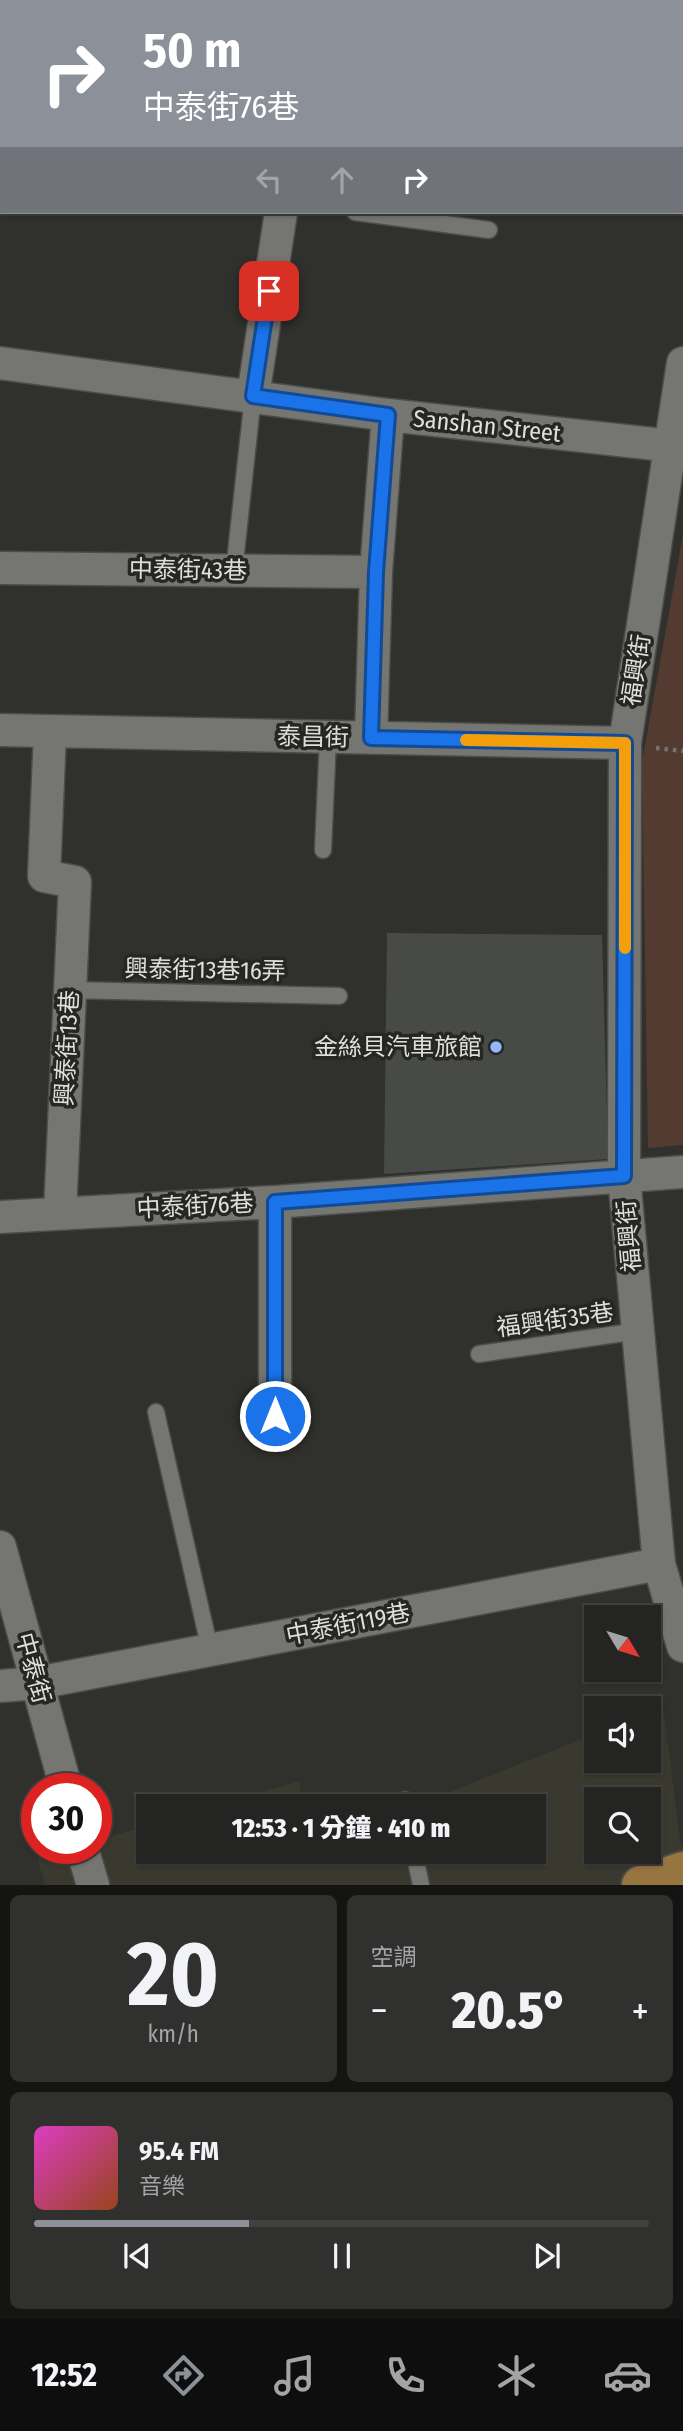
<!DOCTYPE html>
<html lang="zh-TW">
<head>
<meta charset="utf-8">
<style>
  body { margin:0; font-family:"Fira Sans Condensed","Noto Sans TC",sans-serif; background:#30302f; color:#f1f3f6; height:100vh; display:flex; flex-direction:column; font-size:26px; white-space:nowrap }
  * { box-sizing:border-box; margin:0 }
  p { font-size:23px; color:#a3a4a5 }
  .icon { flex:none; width:38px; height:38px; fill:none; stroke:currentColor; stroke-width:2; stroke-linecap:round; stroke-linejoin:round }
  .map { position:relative; height:1885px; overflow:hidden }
  .sheet { display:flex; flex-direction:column; gap:10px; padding:10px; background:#141413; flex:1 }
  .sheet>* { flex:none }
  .banner { position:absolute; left:0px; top:0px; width:684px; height:214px; box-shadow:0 2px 5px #0004,0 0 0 2px #414140; background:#8c9099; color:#fff; overflow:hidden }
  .needle { width:46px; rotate:128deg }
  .fabs { position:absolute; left:584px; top:1605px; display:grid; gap:14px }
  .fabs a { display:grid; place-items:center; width:77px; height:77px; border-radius:0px; background:#242422; box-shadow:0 2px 5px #0004,0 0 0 2px #414140; font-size:35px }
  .speed { position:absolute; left:21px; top:1773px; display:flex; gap:14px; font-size:35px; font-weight:700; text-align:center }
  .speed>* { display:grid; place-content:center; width:91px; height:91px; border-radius:50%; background:#242422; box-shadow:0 2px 5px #0004,0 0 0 2px #414140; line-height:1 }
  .speed .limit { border:10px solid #d22; background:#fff; color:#111 }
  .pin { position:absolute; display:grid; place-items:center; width:60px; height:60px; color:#fff; margin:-30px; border-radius:14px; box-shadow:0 4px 10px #0006 }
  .me { position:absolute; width:77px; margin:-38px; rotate:0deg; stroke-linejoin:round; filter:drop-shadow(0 0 5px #0008) }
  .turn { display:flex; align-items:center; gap:24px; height:147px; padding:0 28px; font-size:32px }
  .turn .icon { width:91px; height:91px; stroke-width:2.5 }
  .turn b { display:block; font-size:49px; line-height:60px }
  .lanes { display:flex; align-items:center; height:66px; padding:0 28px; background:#0003; justify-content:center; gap:35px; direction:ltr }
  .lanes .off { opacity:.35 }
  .big { font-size:52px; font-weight:800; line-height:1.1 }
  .sheet .widget { flex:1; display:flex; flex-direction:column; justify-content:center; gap:10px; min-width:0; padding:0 24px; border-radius:10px; background:#30302f }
  .sheet .dial { align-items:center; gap:0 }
  .dial b { font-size:91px; line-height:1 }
  .song { display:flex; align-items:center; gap:21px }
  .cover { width:84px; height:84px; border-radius:10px; background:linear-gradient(135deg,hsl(310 70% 55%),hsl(20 70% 35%)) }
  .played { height:7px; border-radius:4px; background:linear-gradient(90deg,#8c9099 35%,#414140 35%) }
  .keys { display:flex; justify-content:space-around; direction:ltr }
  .heat { display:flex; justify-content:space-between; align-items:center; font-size:38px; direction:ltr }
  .sheet .tiles { flex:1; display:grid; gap:10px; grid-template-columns:1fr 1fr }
  .widget:last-child { grid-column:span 2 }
  .trip { position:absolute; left:136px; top:1794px; width:410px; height:70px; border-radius:0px; background:#242422; box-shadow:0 2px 5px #0004,0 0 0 2px #414140; font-weight:800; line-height:70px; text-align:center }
  .dock { display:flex; height:112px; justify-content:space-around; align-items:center; background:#0e0e0e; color:#a3a4a5 }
  .dock .icon { width:49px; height:49px }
  .dock .active { color:#8c9099 }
  .dock b { font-size:32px; color:#f1f3f6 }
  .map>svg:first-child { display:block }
  .built { fill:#3a3930; fill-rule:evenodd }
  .green { fill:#543b32 }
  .building { fill:#484a48 }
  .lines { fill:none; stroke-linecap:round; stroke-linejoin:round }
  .lane-casing { stroke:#4c4c49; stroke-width:19 }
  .street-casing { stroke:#4c4c49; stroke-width:35 }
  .primary-casing { stroke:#4c4c49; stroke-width:42 }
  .path { stroke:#747471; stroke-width:4.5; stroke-dasharray:3.5 5; stroke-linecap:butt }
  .lane { stroke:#757572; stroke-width:16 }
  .street { stroke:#757572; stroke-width:32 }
  .primary { stroke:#977541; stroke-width:38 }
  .route-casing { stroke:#114b97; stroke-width:18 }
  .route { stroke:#1a73e8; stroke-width:12 }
  .slow { stroke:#f59e0b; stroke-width:12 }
  .poi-dot { fill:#8fb8fd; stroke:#262623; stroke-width:2.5 }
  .labels { text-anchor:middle; stroke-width:7; stroke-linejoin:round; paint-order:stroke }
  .street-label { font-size:24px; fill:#dfdfdd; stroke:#262623 }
  .poi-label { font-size:24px; fill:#dfdfdd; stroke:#262623; text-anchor:end }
</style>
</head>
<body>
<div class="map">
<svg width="683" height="1885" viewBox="0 0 683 1885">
  <rect width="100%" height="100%" fill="#30302d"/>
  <path class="built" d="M663 1707 681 1846H683V1885H45L37 1858 72 1848H96V1841L149 1825V1852H534V1806H414L597 1733V1760H649V1712ZM597 1799H649V1852H597Z
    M300 1781V1806H214Z"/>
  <path class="green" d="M683 535V1145L648 1148 642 762Z"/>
  <path class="building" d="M387 933 602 935 608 1159 384 1174Z"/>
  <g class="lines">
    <g class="lane-casing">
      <path id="lane" d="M355 212 489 230
        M234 571 253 396
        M323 850 328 738
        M70 990 339 996
        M479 1354 638 1331
        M156 1412 210 1650
        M405 1800 406 1806
        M414 1852 421 1885"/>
    </g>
    <g class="street-casing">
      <path id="street" d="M667 0 681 2
        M310 2V0
        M0 363 388 415 683 447
        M683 363 625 743 624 1176 659 1564 683 1646
        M253 396 281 212
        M0 568 376 572
        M0 730 625 743
        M50 732 44 876 75 882 60 1213
        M371 738 376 572 388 415
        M275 1202V1416
        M0 1217 275 1202 683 1172
        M0 1547 66 1788
        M0 1686 37 1683 659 1564
        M82 1848 93 1885"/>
    </g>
    <g class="primary-casing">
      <path id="primary" d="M641 1885 683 1871"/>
    </g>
    <path class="path" d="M656 748 683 751"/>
    <use href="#lane" class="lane"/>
    <use href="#street" class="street"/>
    <use href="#primary" class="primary"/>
  </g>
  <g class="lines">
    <g class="route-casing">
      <path id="route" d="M269 291 253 396 388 415 376 572 371 738 625 743 624 1176 275 1202V1416"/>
    </g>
    <use href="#route" class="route"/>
    <path class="slow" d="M466 740 625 743V948"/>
  </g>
  <circle class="poi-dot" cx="496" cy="1047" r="7"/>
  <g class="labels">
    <g class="street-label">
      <text transform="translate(487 426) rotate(6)" y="8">Sanshan Street</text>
      <text transform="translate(188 570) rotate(1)" y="8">中泰街43巷</text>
      <text transform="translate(636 670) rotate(-81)" y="8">福興街</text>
      <text transform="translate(313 737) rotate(1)" y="8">泰昌街</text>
      <text transform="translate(205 970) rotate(1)" y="8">興泰街13巷16弄</text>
      <text transform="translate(67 1048) rotate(-87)" y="8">興泰街13巷</text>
      <text transform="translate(195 1206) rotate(-3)" y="8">中泰街76巷</text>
      <text transform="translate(629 1236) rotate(-95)" y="8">福興街</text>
      <text transform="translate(555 1320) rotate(-8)" y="8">福興街35巷</text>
      <text transform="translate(348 1624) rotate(-11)" y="8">中泰街119巷</text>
      <text transform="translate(33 1668) rotate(75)" y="8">中泰街</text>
    </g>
    <g class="poi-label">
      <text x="482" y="1055">金絲貝汽車旅館</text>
    </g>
  </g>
</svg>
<div class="fabs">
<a><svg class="needle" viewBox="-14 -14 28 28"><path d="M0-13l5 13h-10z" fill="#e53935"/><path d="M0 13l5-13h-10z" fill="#a3a4a5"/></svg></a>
<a><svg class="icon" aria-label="sound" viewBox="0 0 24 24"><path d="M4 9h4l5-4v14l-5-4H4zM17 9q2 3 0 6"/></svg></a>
<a><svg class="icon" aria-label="search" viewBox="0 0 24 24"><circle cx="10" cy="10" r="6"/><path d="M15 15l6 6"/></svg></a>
</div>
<div class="speed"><div class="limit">30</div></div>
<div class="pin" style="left:269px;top:291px;background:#d93025"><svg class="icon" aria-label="arrive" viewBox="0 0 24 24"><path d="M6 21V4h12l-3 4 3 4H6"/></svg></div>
<svg class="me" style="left:275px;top:1416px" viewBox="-20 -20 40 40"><circle r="17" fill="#1a73e8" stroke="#fff" stroke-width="3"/><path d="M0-11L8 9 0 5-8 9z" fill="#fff"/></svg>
<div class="trip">12:53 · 1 分鐘 · 410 m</div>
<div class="banner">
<div class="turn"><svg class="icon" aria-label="right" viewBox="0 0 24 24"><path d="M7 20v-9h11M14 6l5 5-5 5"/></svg><div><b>50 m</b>中泰街76巷</div></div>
<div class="lanes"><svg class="icon off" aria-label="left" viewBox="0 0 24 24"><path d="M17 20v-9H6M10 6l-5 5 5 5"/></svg><svg class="icon off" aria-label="ahead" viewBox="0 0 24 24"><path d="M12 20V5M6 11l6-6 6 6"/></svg><svg class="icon" aria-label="right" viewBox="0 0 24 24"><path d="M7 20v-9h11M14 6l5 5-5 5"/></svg></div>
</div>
</div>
<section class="sheet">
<div class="tiles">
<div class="widget dial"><b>20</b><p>km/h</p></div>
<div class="widget"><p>空調</p>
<div class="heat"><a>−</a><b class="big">20.5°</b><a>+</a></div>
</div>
<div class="widget">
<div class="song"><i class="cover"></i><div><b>95.4 FM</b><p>音樂</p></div></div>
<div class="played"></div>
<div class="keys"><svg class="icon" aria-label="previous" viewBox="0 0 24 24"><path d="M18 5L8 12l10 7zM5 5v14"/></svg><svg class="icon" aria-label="pause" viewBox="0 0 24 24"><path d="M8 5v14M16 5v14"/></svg><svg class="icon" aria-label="next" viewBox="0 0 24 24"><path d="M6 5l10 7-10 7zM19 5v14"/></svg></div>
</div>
</div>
</section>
<nav class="dock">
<b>12:52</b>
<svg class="icon active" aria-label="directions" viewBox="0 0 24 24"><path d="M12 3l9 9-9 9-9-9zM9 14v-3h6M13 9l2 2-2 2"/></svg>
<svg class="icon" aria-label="music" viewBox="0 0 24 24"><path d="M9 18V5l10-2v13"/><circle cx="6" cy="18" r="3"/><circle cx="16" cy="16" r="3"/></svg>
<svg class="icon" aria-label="phone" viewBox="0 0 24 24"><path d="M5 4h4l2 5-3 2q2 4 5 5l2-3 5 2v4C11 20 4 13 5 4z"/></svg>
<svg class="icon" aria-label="climate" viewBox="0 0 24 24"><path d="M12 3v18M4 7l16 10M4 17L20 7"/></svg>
<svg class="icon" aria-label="car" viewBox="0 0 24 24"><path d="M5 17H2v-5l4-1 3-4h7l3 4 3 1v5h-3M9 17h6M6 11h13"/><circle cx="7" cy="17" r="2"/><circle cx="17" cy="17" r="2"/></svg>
</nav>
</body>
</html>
